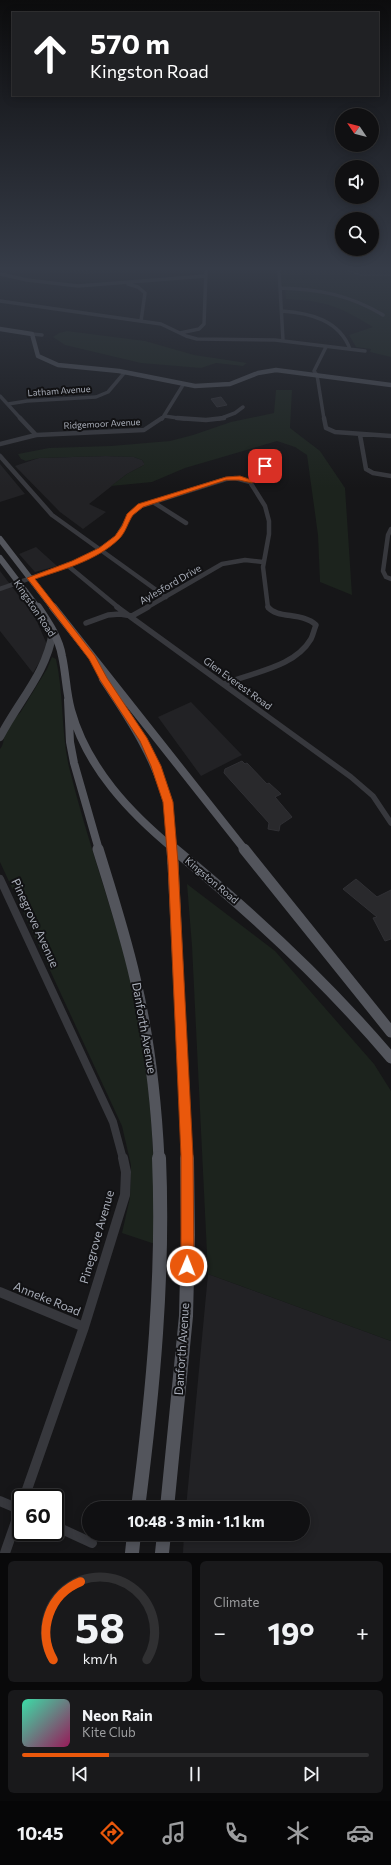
<!DOCTYPE html>
<html lang="en">
<head>
<meta charset="utf-8">
<style>
  body { margin:0; font-family:Commissioner,sans-serif; background:#19191b; color:#f1f3f6; height:100vh; display:flex; flex-direction:column; font-size:15px; white-space:nowrap }
  * { box-sizing:border-box; margin:0 }
  p { font-size:13px; color:#9c9d9f }
  .icon { flex:none; width:22px; height:22px; fill:none; stroke:currentColor; stroke-width:2; stroke-linecap:round; stroke-linejoin:round }
  .map { position:relative; height:1553px; overflow:hidden }
  .sheet { display:flex; flex-direction:column; gap:8px; padding:8px; background:#09090a; flex:1 }
  .sheet>* { flex:none }
  .banner { position:absolute; left:12px; top:12px; width:367px; height:84px; border-radius:0px; box-shadow:0 2px 10px #0003,0 0 0 1px #303032; background:#202124; color:#fff; overflow:hidden }
  .needle { width:26px; rotate:305deg }
  .buttons { position:absolute; left:335px; top:108px; display:grid; gap:8px }
  .buttons a { display:grid; place-items:center; width:44px; height:44px; border-radius:50%; background:#101012; box-shadow:0 2px 10px #0003,0 0 0 1px #303032; font-size:20px }
  .speed { position:absolute; left:12px; top:1489px; display:flex; gap:8px; font-size:20px; font-weight:700; text-align:center }
  .speed>* { display:grid; place-content:center; width:52px; height:52px; border-radius:50%; background:#101012; box-shadow:0 2px 10px #0003,0 0 0 1px #303032; line-height:1 }
  .speed .limit { border:2px solid #111; border-radius:6px; background:#fff; color:#111 }
  .pin { position:absolute; display:grid; place-items:center; width:34px; height:34px; color:#fff; margin:-17px; border-radius:8px; box-shadow:0 2px 6px #0006 }
  .me { position:absolute; width:44px; margin:-22px; rotate:1deg; stroke-linejoin:round; filter:drop-shadow(0 0 3px #0008) }
  .turn { display:flex; align-items:center; gap:14px; height:84px; padding:0 12px; font-size:18px }
  .turn .icon { width:52px; height:52px; stroke-width:2.5 }
  .turn b { display:block; font-size:28px; line-height:34px }
  .big { font-size:30px; font-weight:700; line-height:1.1 }
  .sheet .tile { flex:1; display:flex; flex-direction:column; justify-content:center; gap:6px; min-width:0; padding:0 14px; border-radius:6px; background:#19191b }
  .sheet .dial { align-items:center; gap:0 }
  .dial svg { height:104px; overflow:visible; fill:none; stroke:#303032; stroke-width:7; stroke-linecap:round; text-anchor:middle }
  .dial text { fill:#f1f3f6; stroke:none }
  .song { display:flex; align-items:center; gap:12px }
  .cover { width:48px; height:48px; border-radius:6px; background:linear-gradient(135deg,hsl(160 70% 55%),hsl(330 70% 35%)) }
  .played { height:4px; border-radius:2px; background:linear-gradient(90deg,#ea580c 25%,#303032 25%) }
  .keys { display:flex; justify-content:space-around; direction:ltr }
  .heat { display:flex; justify-content:space-between; align-items:center; font-size:22px; direction:ltr }
  .sheet .tiles { flex:1; display:grid; gap:8px; grid-template-columns:1fr 1fr }
  .tile:last-child { grid-column:span 2 }
  .trip { position:absolute; left:82px; top:1501px; width:228px; height:40px; border-radius:20px; background:#101012; box-shadow:0 2px 10px #0003,0 0 0 1px #303032; font-weight:700; line-height:40px; text-align:center }
  .dock { display:flex; height:64px; justify-content:space-around; align-items:center; background:#060607; color:#9c9d9f }
  .dock .icon { width:28px; height:28px }
  .dock .on { color:#ea580c }
  .dock b { font-size:18px; color:#f1f3f6 }
  .map>svg:first-child { display:block }
  .built { fill:#222225 }
  .green { fill:#1c231d }
  .lines { fill:none; stroke-linecap:round; stroke-linejoin:round }
  .stream { stroke:#2c353c; stroke-width:1.5 }
  .building { fill:#29292c; stroke:#303034 }
  .street-far4 { stroke:#37383d; stroke-width:3.5 }
  .street-far3 { stroke:#37383d; stroke-width:4.5 }
  .street-far2 { stroke:#37383d; stroke-width:5.5 }
  .street-far1 { stroke:#37383d; stroke-width:8 }
  .street { stroke:#37383d; stroke-width:10 }
  .secondary-far1 { stroke:#45474d; stroke-width:4.5 }
  .secondary { stroke:#45474d; stroke-width:8 }
  .primary-far3 { stroke:#53555c; stroke-width:6 }
  .primary-far2 { stroke:#53555c; stroke-width:8 }
  .primary-far1 { stroke:#53555c; stroke-width:11 }
  .primary { stroke:#53555c; stroke-width:14 }
  .primary-bridge-far1 { stroke:#53555c; stroke-width:8 }
  .primary-bridge { stroke:#53555c; stroke-width:11 }
  .route { fill:#ea580c; stroke:#983908 }
  .labels { text-anchor:middle; stroke-width:4; stroke-linejoin:round; paint-order:stroke }
  .far-street-label { font-size:9px; fill:#a8adb8; stroke:#111113 }
  .street-label { font-size:10px; fill:#a8adb8; stroke:#111113 }
  .near-street-label { font-size:12px; fill:#a8adb8; stroke:#111113 }
</style>
</head>
<body>
<div class="map">
<svg width="391" height="1553" viewBox="0 0 391 1553">
  <rect width="100%" height="100%" fill="#161618"/>
  <path class="built" d="M106 456 134 457 142 460 144 463V465L127 474 89 504 106 512 83 529 60 512 15 466 39 458Z
    M0 464 25 494 0 502Z
    M36 547 57 566 35 572 19 554Z
    M0 571 35 617 48 647 33 673 0 631Z
    M191 702 242 755 201 776 158 717Z
    M208 1274 391 1341V1553H183L184 1534H303V1508H186Z"/>
  <path class="green" d="M40 270H151C115 273 76 277 40 270Z
    M281 270H391V357L370 352 371 349 356 347 349 335 373 327C338 306 327 301 286 299L285 287 282 285Z
    M67 331 145 341 194 355 247 363 243 366 216 363 201 368 141 363 65 345 53 337 59 333Z
    M276 390H292L290 428 320 451 345 488 352 595 320 582 318 535 307 455 295 447 277 441 185 468 152 482 111 486 127 474 144 465V463L142 460 134 457 106 456 39 458 26 461 21 459 18 454 49 448 111 446 170 441 193 435 231 422 274 413Z
    M52 657 56 659C64 695 61 732 69 767 87 841 114 912 132 985 151 1070 155 1157 155 1244L122 1233 130 1198 131 1165 122 1126 0 862V749C4 744 3 740 5 734 7 726 14 718 20 713L47 669Z
    M187 884 275 951 374 1064 391 1091V1341L208 1274 192 946Z"/>
  <g class="lines">
    <path class="stream" d="M73 270H88
      M346 270 361 275H391"/>
  </g>
  <path class="building" d="M221 397 227 405 217 407 211 399Z
    M242 761 245 764 247 763 267 784 269 783 281 794 275 797 292 817 280 825 279 831 268 829 269 823 224 773 225 769Z
    M356 879 377 897 391 890V939L385 941 373 918 377 917 343 889Z"/>
  <g class="lines">
    <path class="street-far4" d="M279 270 283 340
      M0 274 27 280 78 286 206 276
      M128 284 138 287 145 293 141 321
      M280 288C318 289 350 295 383 315
      M0 301 161 324 186 336 197 339 275 340 365 351
      M282 311C310 313 339 320 350 349
      M180 333 199 329 204 324 206 270
      M32 334 42 335
      M0 396 21 419
      M8 404 27 401 96 397 108 392 125 372
      M164 416 185 419
      M162 419 183 385
      M219 419 235 413 243 407
      M324 419 317 375 314 371 326 347"/>
    <path class="street-far3" d="M20 418 36 435
      M177 418 206 420 224 418
      M324 418 326 428 335 432 391 436
      M360 435 366 469 373 473 391 476
      M0 444 36 435 144 430 162 418
      M0 456 52 515 166 597
      M250 482 268 462
      M153 502 186 523
      M391 529 388 535 383 571 386 577 391 579
      M67 565 119 608
      M0 589 74 563 96 553 117 537 130 515 141 506 226 479 235 478 250 482 265 506 269 521V534L263 567 268 608
      M146 608 222 564 245 560 263 562"/>
    <path class="street-far2" d="M117 607 351 777 373 796 391 823
      M86 623 108 615 120 614 132 616 148 607
      M224 684C252 672 294 668 311 639 313 635 314 630 316 625 303 612 277 619 268 607"/>
    <path class="street-far1" d="M0 879 113 1122 123 1159"/>
    <path class="street" d="M0 1292 84 1327
      M24 1498 84 1327 125 1195 126 1172 123 1158
      M0 1501 21 1510
      M55 1526 92 1543
      M5 1553 21 1507"/>
    <path class="secondary-far1" d="M0 329 32 334 38 356 58 365 119 371 195 386 230 384 258 373 276 370 391 385"/>
    <path class="secondary" d="M0 737C19 700 46 674 53 632"/>
    <path class="primary-far3" d="M0 539 53 608
      M0 558 38 608"/>
    <path class="primary-far2" d="M38 607C48 622 59 638 62 656 66 674 66 692 71 710 87 768 130 813 175 850
      M53 607 245 850
      M103 679C132 722 159 763 170 814
      M68 700 70 742 74 763 99 850"/>
    <path class="primary-far1" d="M98 849C111 891 125 934 135 978 149 1037 156 1098 159 1159
      M174 849C252 913 325 980 391 1058
      M244 849 391 1032
      M173 863 187 1159"/>
    <path class="primary" d="M138 1508C153 1392 164 1275 159 1158
      M167 1508 186 1316 188 1235 187 1158
      M132 1553 134 1534
      M162 1553 164 1534"/>
    <path class="primary-bridge-far1" d="M170 814 172 850"/>
    <path class="primary-bridge" d="M172 849 173 863"/>
  </g>
  <linearGradient id="sky" x2="0" y2="1"><stop stop-color="#0c0c0d"/><stop offset="0.55" stop-color="#363c48"/><stop offset="1" stop-color="#363c48" stop-opacity="0"/></linearGradient>
  <rect width="391" height="488" fill="url(#sky)"/>
  <path class="route" d="M265 464 268 466 252 483 239 480H226L143 507C140 510 136 512 133 515 128 522 126 532 119 539 96 561 64 569 35 579L95 656 107 678 147 738 161 766 173 802 178 863 193 1156 194 1266 192 1271 187 1273 183 1271 181 1266V1156L168 863 163 802 151 766 140 741 100 680 89 659 27 578 72 561 99 548 115 536 122 526 127 514 138 504 226 477 240 476 249 479Z"/>
  <g class="labels">
    <g class="far-street-label">
      <text transform="translate(59 391) rotate(-4)" y="3">Latham Avenue</text>
      <text transform="translate(102 424) rotate(-3)" y="3">Ridgemoor Avenue</text>
    </g>
    <g class="street-label">
      <text transform="translate(170 584) rotate(-30)" y="4">Aylesford Drive</text>
      <text transform="translate(35 608) rotate(56)" y="4">Kingston Road</text>
      <text transform="translate(238 683) rotate(36)" y="4">Glen Everest Road</text>
      <text transform="translate(212 880) rotate(40)" y="4">Kingston Road</text>
    </g>
    <g class="near-street-label">
      <text transform="translate(35 923) rotate(65)" y="4">Pinegrove Avenue</text>
      <text transform="translate(144 1028) rotate(80)" y="4">Danforth Avenue</text>
      <text transform="translate(97 1237) rotate(-74)" y="4">Pinegrove Avenue</text>
      <text transform="translate(47 1299) rotate(22)" y="4">Anneke Road</text>
      <text transform="translate(182 1349) rotate(-86)" y="4">Danforth Avenue</text>
    </g>
  </g>
</svg>
<div class="buttons">
<a><svg class="needle" viewBox="-14 -14 28 28"><path d="M0-13l5 13h-10z" fill="#e53935"/><path d="M0 13l5-13h-10z" fill="#9c9d9f"/></svg></a>
<a><svg class="icon" aria-label="sound" viewBox="0 0 24 24"><path d="M4 9h4l5-4v14l-5-4H4zM17 9q2 3 0 6"/></svg></a>
<a><svg class="icon" aria-label="search" viewBox="0 0 24 24"><circle cx="10" cy="10" r="6"/><path d="M15 15l6 6"/></svg></a>
</div>
<div class="speed"><div class="limit">60</div></div>
<div class="pin" style="left:265px;top:466px;background:#d93025"><svg class="icon" aria-label="arrive" viewBox="0 0 24 24"><path d="M6 21V4h12l-3 4 3 4H6"/></svg></div>
<svg class="me" style="left:187px;top:1266px" viewBox="-20 -20 40 40"><circle r="17" fill="#ea580c" stroke="#fff" stroke-width="3"/><path d="M0-11L8 9 0 5-8 9z" fill="#fff"/></svg>
<div class="trip">10:48 · 3 min · 1.1 km</div>
<div class="banner">
<div class="turn"><svg class="icon" aria-label="ahead" viewBox="0 0 24 24"><path d="M12 20V5M6 11l6-6 6 6"/></svg><div><b>570 m</b>Kingston Road</div></div>
</div>
</div>
<section class="sheet">
<div class="tiles">
<div class="tile dial"><svg viewBox="0 0 100 80">
<path d="M14 69A42 42 0 1 1 86 69"/>
<path d="M14 69A42 42 0 0 1 35 9" stroke="#ea580c"/>
<text x="50" y="56" font-size="32" font-weight="700">58</text>
<text x="50" y="72" font-size="11">km/h</text>
</svg></div>
<div class="tile"><p>Climate</p>
<div class="heat"><a>−</a><b class="big">19°</b><a>+</a></div>
</div>
<div class="tile">
<div class="song"><i class="cover"></i><div><b>Neon Rain</b><p>Kite Club</p></div></div>
<div class="played"></div>
<div class="keys"><svg class="icon" aria-label="previous" viewBox="0 0 24 24"><path d="M18 5L8 12l10 7zM5 5v14"/></svg><svg class="icon" aria-label="pause" viewBox="0 0 24 24"><path d="M8 5v14M16 5v14"/></svg><svg class="icon" aria-label="next" viewBox="0 0 24 24"><path d="M6 5l10 7-10 7zM19 5v14"/></svg></div>
</div>
</div>
</section>
<nav class="dock">
<b>10:45</b>
<svg class="icon on" aria-label="directions" viewBox="0 0 24 24"><path d="M12 3l9 9-9 9-9-9zM9 14v-3h6M13 9l2 2-2 2"/></svg>
<svg class="icon" aria-label="music" viewBox="0 0 24 24"><path d="M9 18V5l10-2v13"/><circle cx="6" cy="18" r="3"/><circle cx="16" cy="16" r="3"/></svg>
<svg class="icon" aria-label="phone" viewBox="0 0 24 24"><path d="M5 4h4l2 5-3 2q2 4 5 5l2-3 5 2v4C11 20 4 13 5 4z"/></svg>
<svg class="icon" aria-label="climate" viewBox="0 0 24 24"><path d="M12 3v18M4 7l16 10M4 17L20 7"/></svg>
<svg class="icon" aria-label="car" viewBox="0 0 24 24"><path d="M5 17H2v-5l4-1 3-4h7l3 4 3 1v5h-3M9 17h6M6 11h13"/><circle cx="7" cy="17" r="2"/><circle cx="17" cy="17" r="2"/></svg>
</nav>
</body>
</html>
